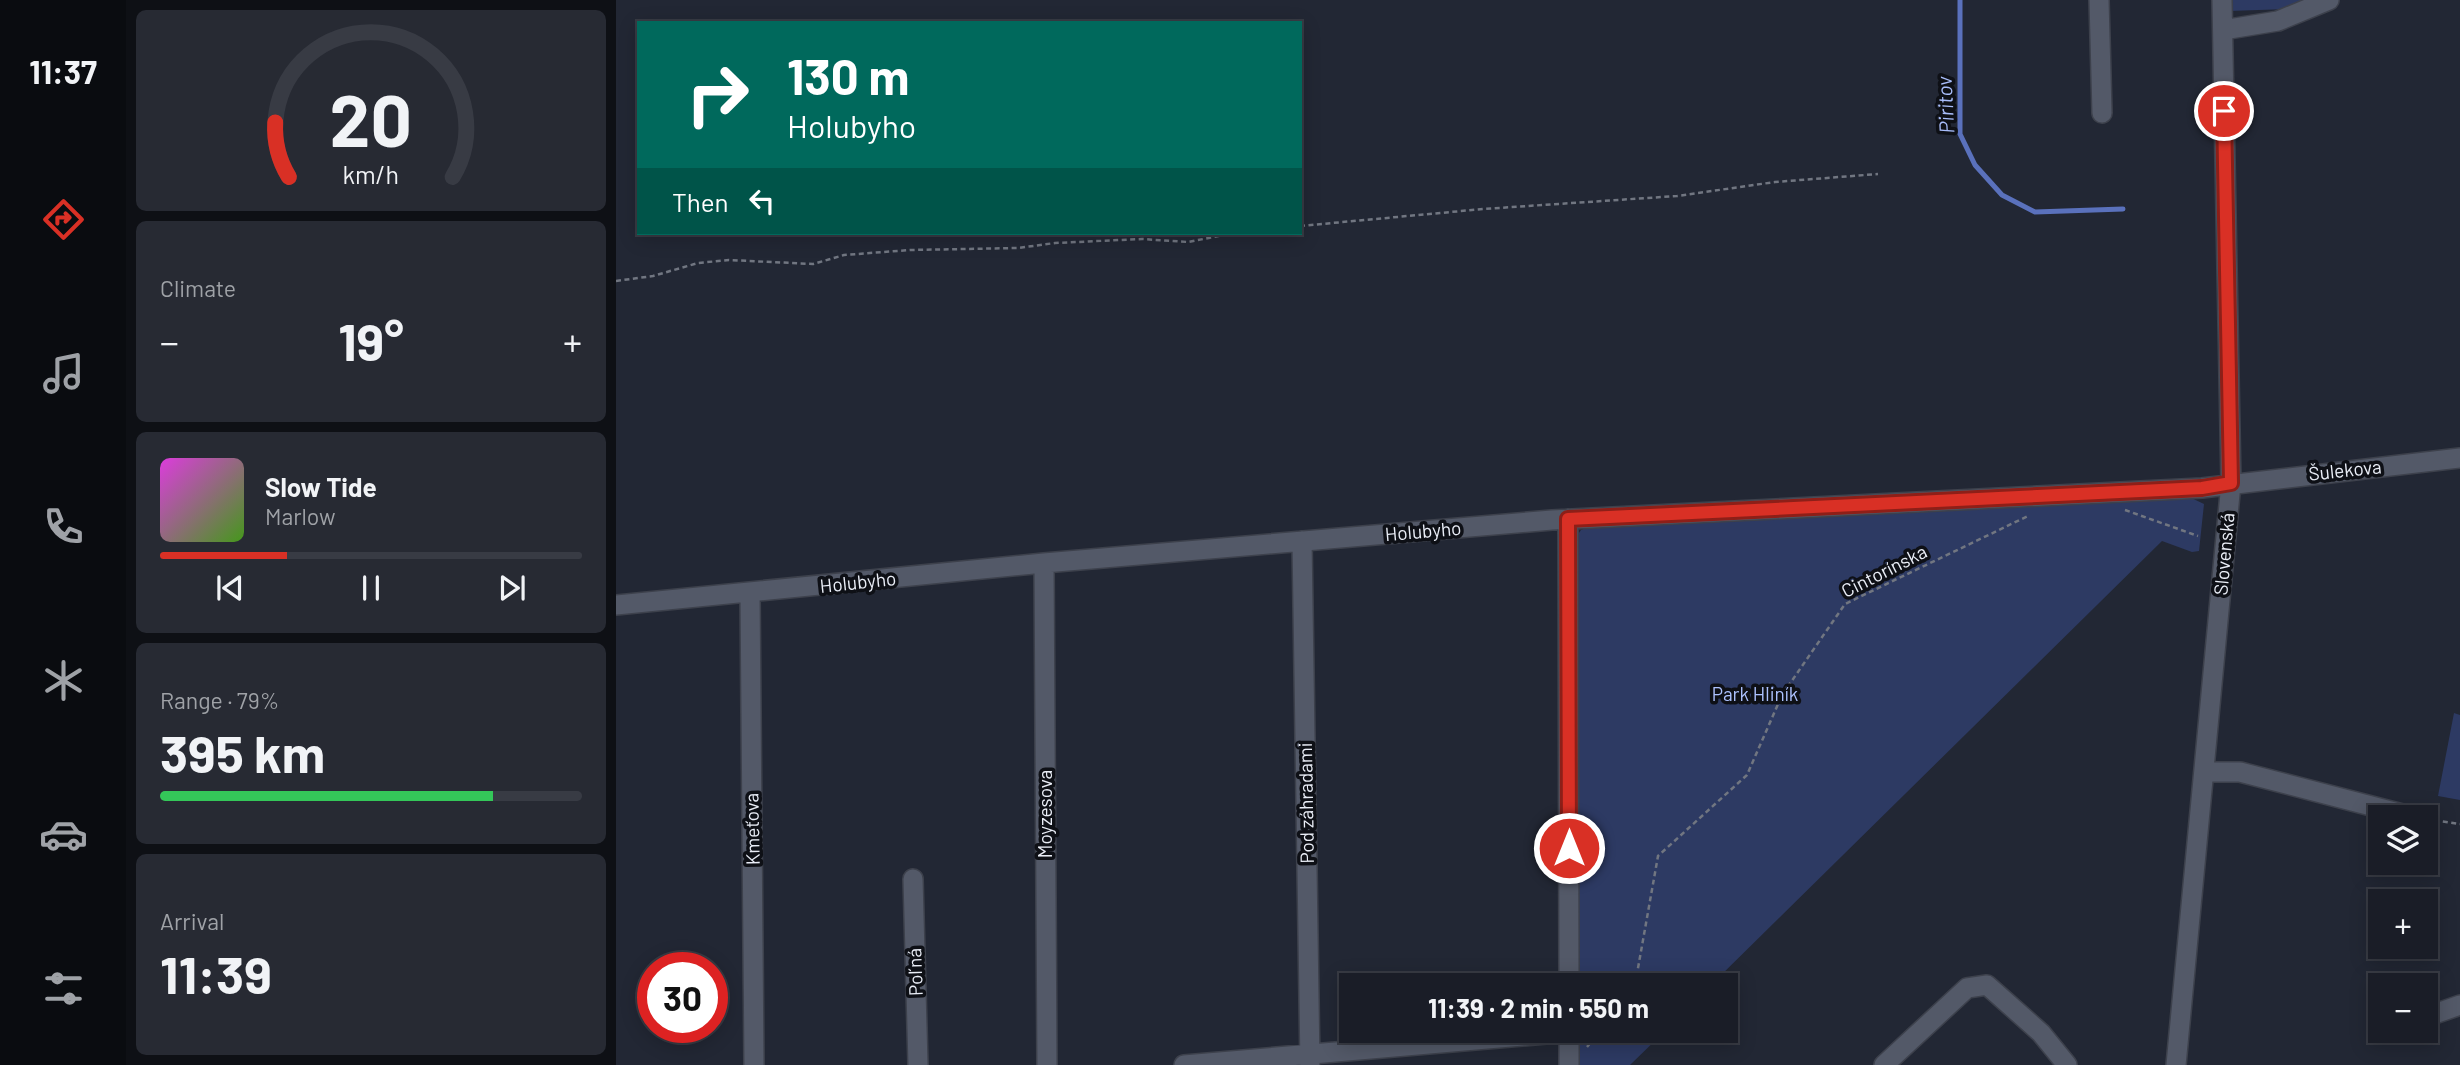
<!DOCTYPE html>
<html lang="en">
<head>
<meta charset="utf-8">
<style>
  body { margin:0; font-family:Barlow,sans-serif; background:#272a33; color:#f1f3f6; height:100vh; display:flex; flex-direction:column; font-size:26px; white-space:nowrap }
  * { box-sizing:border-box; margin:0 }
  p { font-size:23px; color:#9fa2a7 }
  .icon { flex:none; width:38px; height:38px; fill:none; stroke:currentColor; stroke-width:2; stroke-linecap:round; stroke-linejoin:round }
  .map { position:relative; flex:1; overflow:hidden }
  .sheet { display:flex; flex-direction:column; gap:10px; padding:10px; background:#0e1015; width:490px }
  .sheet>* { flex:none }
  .banner { position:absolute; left:21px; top:21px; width:665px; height:214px; border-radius:0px; box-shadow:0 4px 18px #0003,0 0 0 2px #383b44; background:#00695c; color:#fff; overflow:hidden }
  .fabs { position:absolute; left:1752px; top:805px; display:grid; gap:14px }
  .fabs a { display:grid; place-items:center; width:70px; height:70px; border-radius:0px; background:#1a1d27; box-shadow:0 4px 18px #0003,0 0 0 2px #383b44; font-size:35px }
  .speed { position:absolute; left:21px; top:952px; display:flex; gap:14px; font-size:35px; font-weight:700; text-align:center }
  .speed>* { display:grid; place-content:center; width:91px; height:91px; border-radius:50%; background:#1a1d27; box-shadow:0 4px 18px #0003,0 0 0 2px #383b44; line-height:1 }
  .speed .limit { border:10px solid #d22; background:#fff; color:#111 }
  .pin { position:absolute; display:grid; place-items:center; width:60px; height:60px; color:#fff; margin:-30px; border:4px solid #fff; border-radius:50%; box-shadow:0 2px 7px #0007 }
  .me { position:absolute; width:77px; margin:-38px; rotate:0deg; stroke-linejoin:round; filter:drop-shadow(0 0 5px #0008) }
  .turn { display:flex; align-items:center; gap:24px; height:147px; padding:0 35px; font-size:32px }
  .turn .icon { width:91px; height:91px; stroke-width:2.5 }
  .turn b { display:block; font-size:49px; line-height:60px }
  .then { display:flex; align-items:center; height:66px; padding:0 35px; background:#0003; gap:14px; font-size:26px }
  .big { font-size:52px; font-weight:700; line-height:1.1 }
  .sheet .tile { flex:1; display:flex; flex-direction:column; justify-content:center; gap:10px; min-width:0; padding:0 24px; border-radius:10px; background:#272a33 }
  .sheet .dial { align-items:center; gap:0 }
  .dial svg { height:182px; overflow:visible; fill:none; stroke:#383b44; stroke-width:7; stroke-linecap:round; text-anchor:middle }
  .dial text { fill:#f1f3f6; stroke:none }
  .song { display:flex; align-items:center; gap:21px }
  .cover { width:84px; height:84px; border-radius:10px; background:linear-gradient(135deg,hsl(300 70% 55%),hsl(100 70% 35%)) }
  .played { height:7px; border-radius:4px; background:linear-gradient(90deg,#d93025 30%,#383b44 30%) }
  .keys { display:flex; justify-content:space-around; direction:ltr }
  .heat { display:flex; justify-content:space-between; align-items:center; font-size:38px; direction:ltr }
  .charge { height:10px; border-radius:5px; background:linear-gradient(90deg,#34c759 79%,#383b44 0) }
  .trip { position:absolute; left:723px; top:973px; width:399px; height:70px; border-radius:0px; background:#1a1d27; box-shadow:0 4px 18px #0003,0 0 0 2px #383b44; font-weight:700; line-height:70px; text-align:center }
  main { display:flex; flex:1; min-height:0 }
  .tabs { display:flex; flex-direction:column; width:126px; justify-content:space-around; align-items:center; background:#0a0c10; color:#9fa2a7 }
  .tabs .icon { width:49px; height:49px }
  .tabs .active { color:#d93025 }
  .tabs b { font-size:32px; color:#f1f3f6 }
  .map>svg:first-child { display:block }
  .green { fill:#2d3a63 }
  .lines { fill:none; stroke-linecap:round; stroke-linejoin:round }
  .stream { stroke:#5a71bc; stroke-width:5 }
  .minor-casing { stroke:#3d414c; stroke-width:22 }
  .path { stroke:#717681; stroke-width:2.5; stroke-dasharray:5 3.5; stroke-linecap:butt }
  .minor { stroke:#535968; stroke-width:19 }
  .route-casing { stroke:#8d1f18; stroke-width:18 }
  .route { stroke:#d93025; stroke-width:12 }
  .labels { text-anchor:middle; stroke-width:7; stroke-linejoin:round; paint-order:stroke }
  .street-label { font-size:19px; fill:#eaeef7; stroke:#0e1016 }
  .park-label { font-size:19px; fill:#adc2ff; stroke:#0e1016 }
  .water-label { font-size:21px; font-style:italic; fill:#a8bdfa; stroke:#0e1016 }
</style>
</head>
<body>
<main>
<nav class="tabs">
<b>11:37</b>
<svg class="icon active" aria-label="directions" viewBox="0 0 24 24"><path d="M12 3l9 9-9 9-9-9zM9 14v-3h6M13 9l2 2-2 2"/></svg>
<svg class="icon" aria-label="music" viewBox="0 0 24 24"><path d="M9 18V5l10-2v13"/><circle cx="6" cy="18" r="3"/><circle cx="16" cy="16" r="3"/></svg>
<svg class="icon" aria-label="phone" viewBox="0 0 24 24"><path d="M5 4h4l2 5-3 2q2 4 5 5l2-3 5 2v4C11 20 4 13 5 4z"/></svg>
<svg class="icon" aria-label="climate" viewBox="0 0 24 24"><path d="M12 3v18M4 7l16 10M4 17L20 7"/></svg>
<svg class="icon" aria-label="car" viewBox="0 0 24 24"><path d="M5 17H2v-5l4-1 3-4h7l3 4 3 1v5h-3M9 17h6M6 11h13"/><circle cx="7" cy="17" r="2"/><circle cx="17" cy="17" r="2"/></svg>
<svg class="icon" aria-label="filters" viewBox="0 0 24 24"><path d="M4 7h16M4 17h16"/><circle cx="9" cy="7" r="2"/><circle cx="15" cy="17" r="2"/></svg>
</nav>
<section class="sheet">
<div class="tile dial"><svg viewBox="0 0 100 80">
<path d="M14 69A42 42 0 1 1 86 69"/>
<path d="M14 69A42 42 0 0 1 8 45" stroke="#d93025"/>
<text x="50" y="56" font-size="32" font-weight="700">20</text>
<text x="50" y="72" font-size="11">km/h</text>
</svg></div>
<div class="tile"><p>Climate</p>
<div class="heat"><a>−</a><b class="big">19°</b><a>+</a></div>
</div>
<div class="tile">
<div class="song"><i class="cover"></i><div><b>Slow Tide</b><p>Marlow</p></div></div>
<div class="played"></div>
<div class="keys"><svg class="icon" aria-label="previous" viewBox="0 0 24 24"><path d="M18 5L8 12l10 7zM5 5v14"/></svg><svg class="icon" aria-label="pause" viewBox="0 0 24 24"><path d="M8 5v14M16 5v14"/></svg><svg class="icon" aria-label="next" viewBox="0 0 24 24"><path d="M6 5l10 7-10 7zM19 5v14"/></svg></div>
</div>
<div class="tile"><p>Range · 79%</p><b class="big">395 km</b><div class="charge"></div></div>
<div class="tile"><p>Arrival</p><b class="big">11:39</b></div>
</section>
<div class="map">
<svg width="1844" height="1065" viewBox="0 0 1844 1065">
  <rect width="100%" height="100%" fill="#222734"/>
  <path class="green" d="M1613 0H1690L1673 9 1613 11Z
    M1569 495 1588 504 1583 551 1576 552 1546 541 1095 985H963L960 537 965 530 977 525Z
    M1838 713 1844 715V800L1822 796Z
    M963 1031H1049L1014 1065H963Z"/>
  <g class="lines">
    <path class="stream" d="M1344 0V134L1359 165 1386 195 1419 212 1507 209"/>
    <g class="minor-casing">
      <path id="minor" d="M1483 0 1486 113
        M1607 30 1662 21 1713 0
        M952 519 953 985
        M686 541 694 1065
        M428 563 431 1065
        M134 593 138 1065
        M0 605 428 563 936 520 1586 488 1844 458
        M1589 772H1624L1790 815
        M297 879 302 1065
        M1810 1017 1844 1005
        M953 1031V1065
        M568 1065 953 1032
        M1268 1065 1351 988 1371 985 1425 1033 1451 1065
        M1560 1065 1615 483 1606 0"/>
    </g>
    <path class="path" d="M684 226 867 209 1061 196 1159 182 1262 174
      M0 281 37 276 82 263 113 260 197 264 228 255 294 250 402 248 439 243 526 239 572 242 618 233
      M1509 510 1582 536
      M1810 819 1844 824
      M1019 985 1042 856 1131 775 1166 695 1229 604 1412 516
      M971 1047 984 1031"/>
    <use href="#minor" class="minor"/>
  </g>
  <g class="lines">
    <g class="route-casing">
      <path id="route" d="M953 848 952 519 1586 488 1615 483 1608 111"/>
    </g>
    <use href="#route" class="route"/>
  </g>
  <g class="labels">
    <g class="street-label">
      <text transform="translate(1729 470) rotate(-6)" y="7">Šulekova</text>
      <text transform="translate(807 531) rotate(-5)" y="7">Holubyho</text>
      <text transform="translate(1608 554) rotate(-85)" y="7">Slovenská</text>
      <text transform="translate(1268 571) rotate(-27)" y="7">Cintorínska</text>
      <text transform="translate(242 582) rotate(-6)" y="7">Holubyho</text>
      <text transform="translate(690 803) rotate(-91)" y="7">Pod záhradami</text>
      <text transform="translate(429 814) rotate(-90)" y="7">Moyzesova</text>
      <text transform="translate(136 829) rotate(-91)" y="7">Kmeťova</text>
      <text transform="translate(299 972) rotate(-92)" y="7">Poľná</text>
    </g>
    <g class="park-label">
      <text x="1139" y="701">Park Hliník</text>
    </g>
    <g class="water-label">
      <text transform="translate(1330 105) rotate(-93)" y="7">Piritov</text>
    </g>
  </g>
</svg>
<div class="fabs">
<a><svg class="icon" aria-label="layers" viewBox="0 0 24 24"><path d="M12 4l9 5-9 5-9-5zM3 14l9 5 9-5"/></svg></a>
<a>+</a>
<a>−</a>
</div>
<div class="speed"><div class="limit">30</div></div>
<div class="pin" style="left:1608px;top:111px;background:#d93025"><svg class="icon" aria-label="arrive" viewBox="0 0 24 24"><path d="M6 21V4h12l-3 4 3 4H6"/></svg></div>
<svg class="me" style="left:953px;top:848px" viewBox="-20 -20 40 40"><circle r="17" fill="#d93025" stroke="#fff" stroke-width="3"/><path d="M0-11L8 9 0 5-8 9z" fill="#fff"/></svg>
<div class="trip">11:39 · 2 min · 550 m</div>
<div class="banner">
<div class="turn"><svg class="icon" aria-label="right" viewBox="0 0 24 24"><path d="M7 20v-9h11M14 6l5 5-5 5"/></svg><div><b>130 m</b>Holubyho</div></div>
<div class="then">Then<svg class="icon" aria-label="left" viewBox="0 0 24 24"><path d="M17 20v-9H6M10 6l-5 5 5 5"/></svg></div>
</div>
</div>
</main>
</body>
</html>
